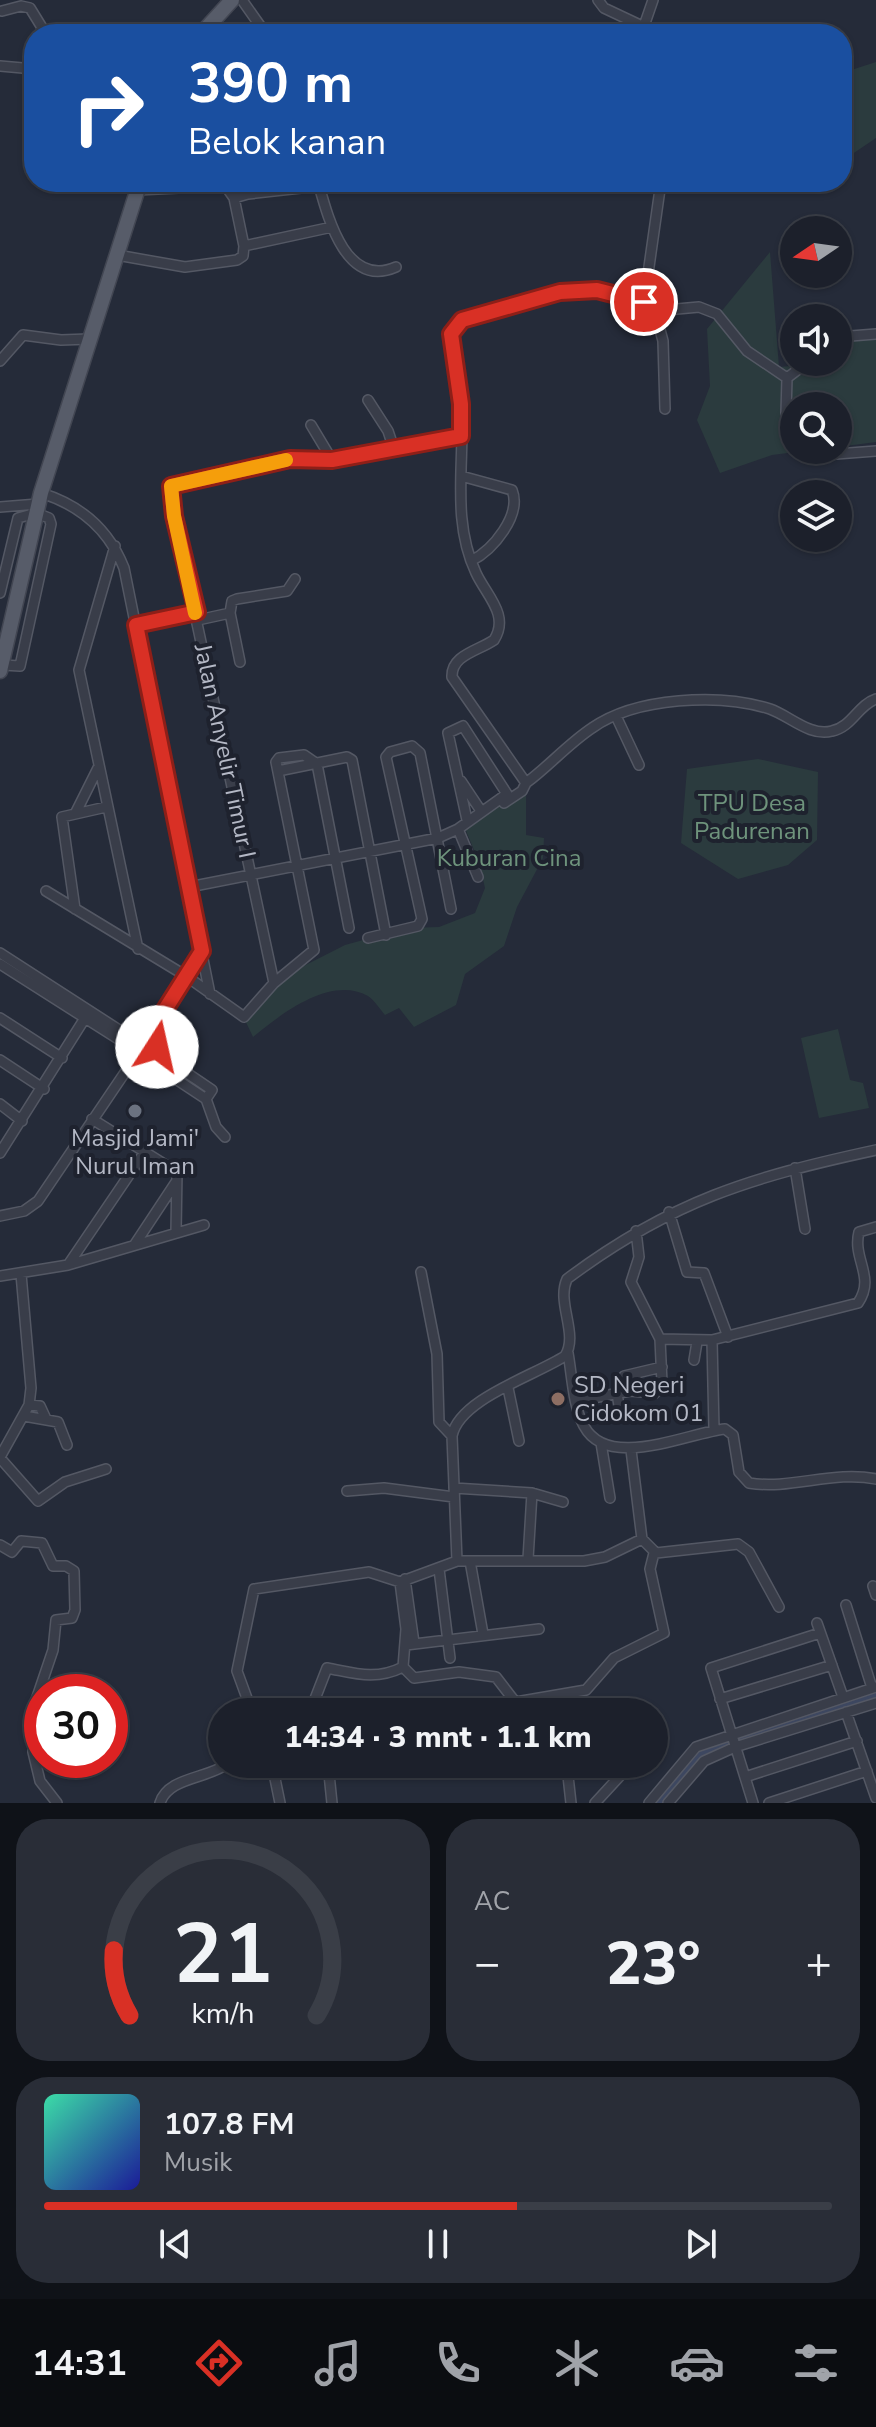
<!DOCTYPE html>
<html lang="id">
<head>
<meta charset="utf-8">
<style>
  body { margin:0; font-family:"Nunito Sans",sans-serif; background:#292d37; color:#f1f3f6; height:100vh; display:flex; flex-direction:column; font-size:30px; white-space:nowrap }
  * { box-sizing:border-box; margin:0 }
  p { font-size:26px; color:#a0a3a9 }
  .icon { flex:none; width:44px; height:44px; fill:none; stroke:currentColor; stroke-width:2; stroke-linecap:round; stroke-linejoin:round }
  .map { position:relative; height:1803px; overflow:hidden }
  .sheet { display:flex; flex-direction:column; gap:16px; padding:16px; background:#0f1218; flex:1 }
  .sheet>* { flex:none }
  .banner { position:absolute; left:24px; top:24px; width:828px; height:168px; border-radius:32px; box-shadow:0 2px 6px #0004,0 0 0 2px #3a3e47; background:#1a4fa0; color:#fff; overflow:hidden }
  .needle { width:52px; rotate:257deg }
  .tools { position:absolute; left:780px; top:216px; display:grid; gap:16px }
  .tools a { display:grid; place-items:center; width:72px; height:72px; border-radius:50%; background:#1c202b; box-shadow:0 2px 6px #0004,0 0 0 2px #3a3e47; font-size:40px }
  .speed { position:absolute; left:24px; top:1674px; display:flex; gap:16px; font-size:40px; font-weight:700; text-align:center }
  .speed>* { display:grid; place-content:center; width:104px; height:104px; border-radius:50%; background:#1c202b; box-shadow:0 2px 6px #0004,0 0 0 2px #3a3e47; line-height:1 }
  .speed .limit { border:12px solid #d22; background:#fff; color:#111 }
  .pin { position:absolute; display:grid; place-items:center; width:68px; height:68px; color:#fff; margin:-34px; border:4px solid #fff; border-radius:50%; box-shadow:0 2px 8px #0007 }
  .me { position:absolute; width:88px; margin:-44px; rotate:10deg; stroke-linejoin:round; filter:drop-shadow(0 0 6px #0008) }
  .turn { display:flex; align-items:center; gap:28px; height:168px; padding:0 32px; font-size:36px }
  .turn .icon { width:104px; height:104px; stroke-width:2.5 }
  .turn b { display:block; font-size:56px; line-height:68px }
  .big { font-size:60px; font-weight:800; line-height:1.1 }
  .sheet .tile { flex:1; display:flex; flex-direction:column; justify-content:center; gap:12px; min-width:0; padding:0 28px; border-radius:32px; background:#292d37 }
  .sheet .dial { align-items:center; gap:0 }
  .dial svg { height:208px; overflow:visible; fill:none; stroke:#3a3e47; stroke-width:7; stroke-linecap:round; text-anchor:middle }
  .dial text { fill:#f1f3f6; stroke:none }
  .song { display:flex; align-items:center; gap:24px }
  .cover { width:96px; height:96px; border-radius:12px; background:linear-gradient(135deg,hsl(160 70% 55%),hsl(240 70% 35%)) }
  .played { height:8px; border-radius:4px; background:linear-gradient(90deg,#d93025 60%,#3a3e47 60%) }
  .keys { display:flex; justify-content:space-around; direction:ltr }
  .heat { display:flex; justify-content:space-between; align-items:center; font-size:44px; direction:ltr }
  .sheet .tiles { flex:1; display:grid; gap:16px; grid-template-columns:1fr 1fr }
  .tile:last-child { grid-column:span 2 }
  .trip { position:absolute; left:208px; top:1698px; width:460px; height:80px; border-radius:40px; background:#1c202b; box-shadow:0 2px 6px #0004,0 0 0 2px #3a3e47; font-weight:800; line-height:80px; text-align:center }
  .menu { display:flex; height:128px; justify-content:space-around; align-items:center; background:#0b0d11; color:#a0a3a9 }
  .menu .icon { width:56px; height:56px }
  .menu .current { color:#d93025 }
  .menu b { font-size:36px; color:#f1f3f6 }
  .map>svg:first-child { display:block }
  .green { fill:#2b3b3e }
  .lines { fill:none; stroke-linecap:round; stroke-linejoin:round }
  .river { stroke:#3d4760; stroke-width:14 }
  .street-casing { stroke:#545864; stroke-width:12 }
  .primary-casing { stroke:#424652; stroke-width:17 }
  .street { stroke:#393d49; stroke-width:9 }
  .primary { stroke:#575c69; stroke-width:14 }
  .route-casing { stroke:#8d1f18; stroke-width:20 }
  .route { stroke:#d93025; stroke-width:14 }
  .slow { stroke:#f59e0b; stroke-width:14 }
  .worship-dot { fill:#6b7280; stroke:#1e222e; stroke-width:3 }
  .education-dot { fill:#8d6e63; stroke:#1e222e; stroke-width:3 }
  .labels { text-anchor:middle; stroke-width:8; stroke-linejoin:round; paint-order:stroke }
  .street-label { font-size:24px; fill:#b4b8c5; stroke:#1e222e }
  .park-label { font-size:24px; fill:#6e937c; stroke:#1e222e }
  .poi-label { font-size:24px; fill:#b4b8c5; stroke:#1e222e }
</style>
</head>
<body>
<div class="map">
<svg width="876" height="1803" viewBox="0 0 876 1803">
  <rect width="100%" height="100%" fill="#252b39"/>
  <path class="green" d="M876 62V138L842 161V73Z
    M770 252 779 367 838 362V338L876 331V442L838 447V406H794V450H811L772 455 720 473 697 420 710 386 707 329Z
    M758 759 818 772 817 840 788 865 738 879 681 843 687 769Z
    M526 784V835L544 838 543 858 517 907 504 946 465 974 456 1005 414 1027 399 1008 385 1015C380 1009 374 1000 368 996 330 975 280 1015 253 1037L244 1018 290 973 345 945 407 928 439 927 475 913 485 888 479 862 464 826Z
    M838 1029 850 1080 863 1083 869 1108 819 1118 801 1038Z"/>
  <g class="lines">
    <path class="river" d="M659 1803 698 1756 707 1750 876 1695"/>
    <g class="street-casing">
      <path id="street" d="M242 0 266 34
        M598 0 604 8 659 34
        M2 11 21 6 30 8 46 34
        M644 26 653 0
        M0 66 34 69
        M318 182C328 218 346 289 396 267
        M138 190 219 186 227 188 234 198
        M248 194 319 186
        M244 246 332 227
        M117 255 185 267 237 260 243 256 244 246 234 198 248 194 246 182
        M644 302 661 182
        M655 311 663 341 665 409
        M838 337 876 334
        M0 361 23 335 61 340 89 339
        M787 378 808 362
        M368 400 388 431 393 446
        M311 425 332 460
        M804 450 810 456 876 451
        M461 476 512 490C522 515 493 550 471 561
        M41 493C80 505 109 530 124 568L210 994
        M0 507 38 504
        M115 546 79 670 138 949
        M0 593 18 518 36 513 49 518 51 524 20 666 3 665
        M230 613 240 662
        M198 620 230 613 232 601 237 599 287 591 295 579
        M136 625 197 612
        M616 716 639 765
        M278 771 347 757 352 760 386 935
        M461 781 481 811
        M526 783 452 677C451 655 478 651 494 640 510 615 486 595 476 573 450 518 466 458 461 401 459 380 446 347 454 327 469 314 492 311 512 306 559 294 611 276 655 311L699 307 717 314 747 351 787 378 786 413 794 435
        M504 803 522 791 526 783C549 766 568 744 592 728 636 697 720 693 770 709 790 716 810 737 832 731 852 727 858 705 876 699
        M76 812 98 768
        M458 829 478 877
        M189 887 438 838 458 829 507 794 463 726 448 733 467 820
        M46 891 186 976 244 1017 274 983 314 950 276 762 279 758 304 755 317 764 349 928
        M75 909 62 817 106 807
        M368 938 418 926 422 919 386 757 390 752 412 746 420 753 451 909
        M0 953 130 1037
        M0 964 126 1044
        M274 983 174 516 171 486 290 459 332 460 461 436
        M0 1018 62 1058
        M125 1049a16 16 0 1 1 32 0a16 16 0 1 1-32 0Z
        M149 1035 202 951
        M0 1060 44 1089
        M150 1062 206 1099 212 1090 156 1052
        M206 1099 216 1127 225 1137
        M0 1104 22 1121
        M92 1119 177 1172 176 1232
        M0 1153 85 1018
        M795 1168 805 1229
        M669 1212 687 1272 704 1273 728 1337
        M0 1216 24 1211 38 1201 132 1062
        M636 1231 639 1257 631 1282 660 1339
        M135 1244 176 1182
        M68 1265 144 1153
        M421 1272 437 1354 439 1422 452 1436
        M0 1276 68 1265 204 1225
        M712 1340 714 1430
        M568 1353C572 1375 573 1407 584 1426 608 1471 687 1433 725 1429L733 1435 739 1472 749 1483C791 1490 834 1470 876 1479
        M694 1360 697 1342
        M624 1376 662 1367
        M508 1388 519 1441
        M617 1394 620 1411
        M577 1401 630 1391 655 1393 662 1383 660 1339 712 1340 858 1303C876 1277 852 1259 859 1232L876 1227
        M29 1405 40 1406 46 1419
        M24 1416 58 1422 67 1445
        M601 1443 610 1498
        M631 1450 642 1539
        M0 1457 29 1405 31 1388 21 1274
        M0 1458 38 1501 65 1482 106 1469
        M454 1488 532 1493 563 1502
        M347 1491 384 1488 454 1497
        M0 1545 12 1552 21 1541 42 1543 53 1566H66L74 1571 75 1610 72 1618 56 1620 53 1650 34 1706 33 1752 40 1781 57 1803
        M528 1559 532 1493
        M457 1561H584L605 1557 642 1539 656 1553 738 1544 749 1552 779 1607
        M470 1561 483 1634
        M439 1569 450 1658
        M405 1579 414 1643
        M873 1586 876 1595
        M846 1605 872 1688
        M817 1623 843 1697
        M406 1645 539 1629
        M403 1667 414 1678 459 1672 496 1677 523 1712
        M720 1699 832 1665
        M516 1702 586 1690 614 1658 664 1633 650 1569 654 1553
        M252 1712 237 1671 254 1589 369 1572 400 1582
        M295 1712 313 1704 327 1668C354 1673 375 1681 403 1667L406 1629 400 1582 457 1561 452 1436C459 1399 534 1376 565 1356 579 1334 556 1303 567 1279 671 1201 751 1177 876 1150
        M846 1712 876 1798
        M272 1764 280 1803
        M328 1764 332 1803
        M558 1764 568 1776
        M745 1777 857 1741
        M160 1803C168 1777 207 1779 227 1764
        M571 1803 568 1776 573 1764
        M595 1803 631 1764
        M649 1803 696 1747 876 1687
        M668 1803 704 1761 735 1747 876 1703
        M753 1803 711 1668 820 1633
        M769 1803 867 1771"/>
    </g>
    <g class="primary-casing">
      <path id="primary" d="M201 34 232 0
        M0 671 41 493 140 182"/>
    </g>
    <use href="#street" class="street"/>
    <use href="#primary" class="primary"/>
  </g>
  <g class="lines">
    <g class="route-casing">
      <path id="route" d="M157 1047 149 1035 202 951 136 625 197 612 174 516 171 486 290 459 332 460 461 436V404L451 334 462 320 560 292 597 290 644 302"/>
    </g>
    <use href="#route" class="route"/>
    <path class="slow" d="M195 613 174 516 171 486 286 460"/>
  </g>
  <circle class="worship-dot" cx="135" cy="1111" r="8"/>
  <circle class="education-dot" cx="558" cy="1399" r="8"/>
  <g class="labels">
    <g class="street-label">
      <text transform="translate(225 751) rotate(78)" y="8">Jalan Anyelir Timur I</text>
    </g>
    <g class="park-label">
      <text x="752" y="811">TPU Desa<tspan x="752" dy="28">Padurenan</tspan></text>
      <text x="509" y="866">Kuburan Cina</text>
    </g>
    <g class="poi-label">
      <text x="135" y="1146">Masjid Jami'<tspan x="135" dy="28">Nurul Iman</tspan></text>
      <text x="574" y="1393" text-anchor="start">SD Negeri<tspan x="574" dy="28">Cidokom 01</tspan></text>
    </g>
  </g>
</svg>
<div class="tools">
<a><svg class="needle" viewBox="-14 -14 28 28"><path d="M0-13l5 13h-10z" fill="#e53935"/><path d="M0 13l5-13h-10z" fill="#a0a3a9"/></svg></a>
<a><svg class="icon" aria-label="sound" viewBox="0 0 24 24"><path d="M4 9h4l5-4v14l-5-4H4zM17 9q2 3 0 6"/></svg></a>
<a><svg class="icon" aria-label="search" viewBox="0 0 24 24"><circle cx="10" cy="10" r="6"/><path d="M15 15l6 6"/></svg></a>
<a><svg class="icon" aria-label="layers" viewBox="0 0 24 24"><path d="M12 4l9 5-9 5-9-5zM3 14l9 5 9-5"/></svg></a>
</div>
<div class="speed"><div class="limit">30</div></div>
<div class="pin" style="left:644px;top:302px;background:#d93025"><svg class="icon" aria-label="arrive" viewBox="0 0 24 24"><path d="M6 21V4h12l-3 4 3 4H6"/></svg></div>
<svg class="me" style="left:157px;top:1047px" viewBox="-20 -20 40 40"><circle r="19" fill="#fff"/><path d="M0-13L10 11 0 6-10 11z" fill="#d93025"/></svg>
<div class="trip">14:34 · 3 mnt · 1.1 km</div>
<div class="banner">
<div class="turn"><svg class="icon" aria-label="right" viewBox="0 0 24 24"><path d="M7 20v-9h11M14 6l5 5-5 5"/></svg><div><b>390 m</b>Belok kanan</div></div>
</div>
</div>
<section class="sheet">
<div class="tiles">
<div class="tile dial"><svg viewBox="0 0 100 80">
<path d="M14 69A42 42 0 1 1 86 69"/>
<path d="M14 69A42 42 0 0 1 8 44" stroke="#d93025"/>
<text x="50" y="56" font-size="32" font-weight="700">21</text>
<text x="50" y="72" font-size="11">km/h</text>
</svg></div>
<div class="tile"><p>AC</p>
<div class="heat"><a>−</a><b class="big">23°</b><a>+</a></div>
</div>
<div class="tile">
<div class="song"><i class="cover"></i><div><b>107.8 FM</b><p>Musik</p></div></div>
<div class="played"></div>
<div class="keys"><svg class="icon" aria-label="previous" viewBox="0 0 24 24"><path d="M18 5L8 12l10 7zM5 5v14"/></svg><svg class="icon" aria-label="pause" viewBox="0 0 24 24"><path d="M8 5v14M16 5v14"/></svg><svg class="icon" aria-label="next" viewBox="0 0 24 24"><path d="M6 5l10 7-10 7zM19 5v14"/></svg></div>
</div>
</div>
</section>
<nav class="menu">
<b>14:31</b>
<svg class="icon current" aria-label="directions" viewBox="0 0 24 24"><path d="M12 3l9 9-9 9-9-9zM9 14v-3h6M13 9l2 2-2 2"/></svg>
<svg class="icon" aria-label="music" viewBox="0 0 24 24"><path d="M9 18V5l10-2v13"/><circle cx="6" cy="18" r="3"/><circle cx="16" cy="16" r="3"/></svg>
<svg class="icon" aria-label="phone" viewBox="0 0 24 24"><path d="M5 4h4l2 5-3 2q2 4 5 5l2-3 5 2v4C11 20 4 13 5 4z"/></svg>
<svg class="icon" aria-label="climate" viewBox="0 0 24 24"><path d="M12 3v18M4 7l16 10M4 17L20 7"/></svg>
<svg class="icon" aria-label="car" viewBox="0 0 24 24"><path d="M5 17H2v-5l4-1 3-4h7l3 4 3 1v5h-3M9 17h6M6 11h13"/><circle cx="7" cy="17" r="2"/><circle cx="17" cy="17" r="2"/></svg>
<svg class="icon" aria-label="filters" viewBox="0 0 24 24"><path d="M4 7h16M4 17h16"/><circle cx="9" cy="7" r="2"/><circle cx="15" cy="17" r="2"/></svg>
</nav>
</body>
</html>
